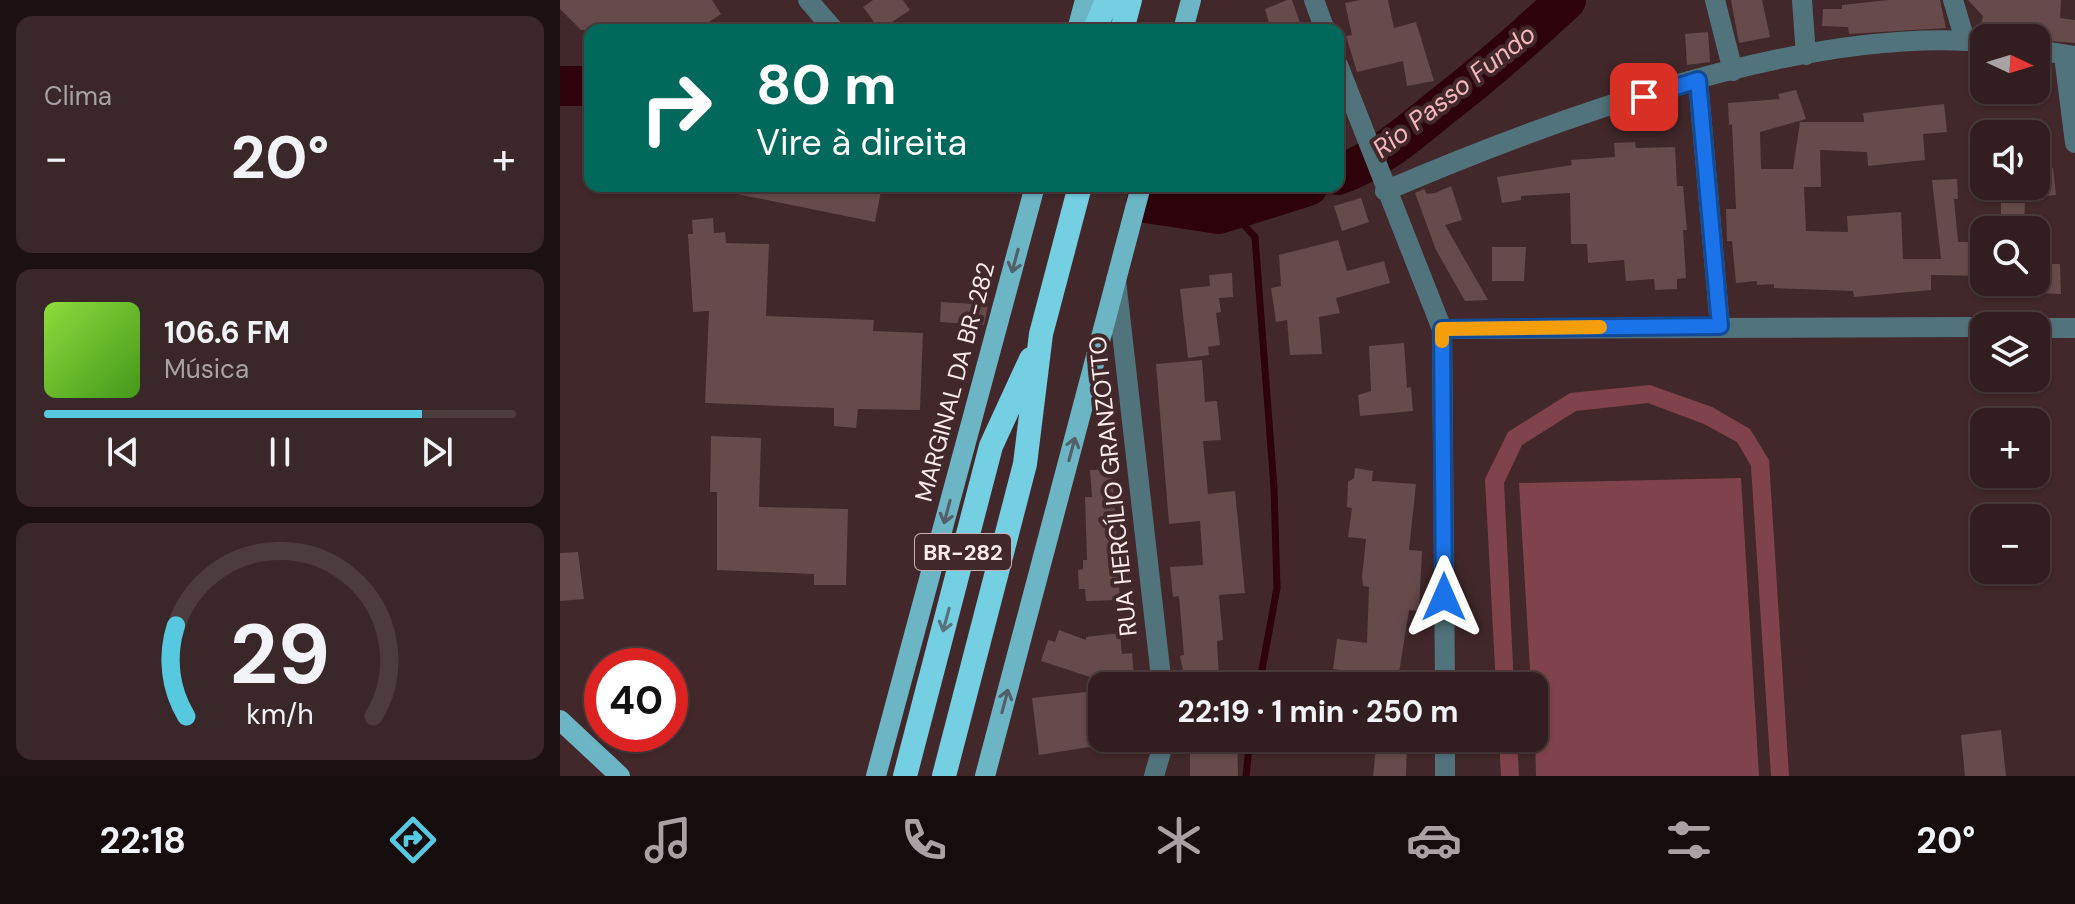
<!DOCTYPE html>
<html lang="pt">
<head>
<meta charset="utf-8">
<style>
  body { margin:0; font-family:"DM Sans",sans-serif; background:#3a2729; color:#f1f3f6; height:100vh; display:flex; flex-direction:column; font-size:30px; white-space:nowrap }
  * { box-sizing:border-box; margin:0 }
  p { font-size:26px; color:#a8a2a5 }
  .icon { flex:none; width:44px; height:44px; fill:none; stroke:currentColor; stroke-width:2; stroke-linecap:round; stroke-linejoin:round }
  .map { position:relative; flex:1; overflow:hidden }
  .drawer { display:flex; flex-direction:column; gap:16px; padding:16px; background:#1c1012; width:560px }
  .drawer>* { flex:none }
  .hud { position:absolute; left:24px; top:24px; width:760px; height:168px; border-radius:16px; box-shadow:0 2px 6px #0004,0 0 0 2px #4d3c3e; background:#00695c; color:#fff; overflow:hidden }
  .needle { width:52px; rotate:94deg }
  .buttons { position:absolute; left:1410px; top:24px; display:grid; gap:16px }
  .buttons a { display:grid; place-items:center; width:80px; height:80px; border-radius:16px; background:#321e20; box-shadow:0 2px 6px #0004,0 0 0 2px #4d3c3e; font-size:40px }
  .speed { position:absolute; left:24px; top:648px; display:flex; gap:16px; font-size:40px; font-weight:700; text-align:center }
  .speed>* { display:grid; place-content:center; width:104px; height:104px; border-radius:50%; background:#321e20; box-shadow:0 2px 6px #0004,0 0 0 2px #4d3c3e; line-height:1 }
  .speed .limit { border:12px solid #d22; background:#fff; color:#111 }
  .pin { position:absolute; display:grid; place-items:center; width:68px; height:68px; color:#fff; margin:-34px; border-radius:16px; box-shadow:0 4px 12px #0006 }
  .me { position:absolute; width:88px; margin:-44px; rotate:0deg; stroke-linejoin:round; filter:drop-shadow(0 0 6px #0008) }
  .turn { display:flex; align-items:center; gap:28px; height:168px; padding:0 40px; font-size:36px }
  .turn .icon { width:104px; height:104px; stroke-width:2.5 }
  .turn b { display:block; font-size:56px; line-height:68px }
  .big { font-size:60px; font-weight:700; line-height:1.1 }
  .drawer .card { flex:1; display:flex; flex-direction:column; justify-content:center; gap:12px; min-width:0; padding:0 28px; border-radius:16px; background:#3a2729 }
  .drawer .dial { align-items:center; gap:0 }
  .dial svg { height:208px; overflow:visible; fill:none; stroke:#4d3c3e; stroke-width:7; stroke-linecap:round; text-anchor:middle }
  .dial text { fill:#f1f3f6; stroke:none }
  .song { display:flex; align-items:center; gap:24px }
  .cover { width:96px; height:96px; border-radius:12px; background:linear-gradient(135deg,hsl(90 70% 55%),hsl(100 70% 35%)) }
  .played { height:8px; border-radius:4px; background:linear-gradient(90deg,#56c9e0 80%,#4d3c3e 80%) }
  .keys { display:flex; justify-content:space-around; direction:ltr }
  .heat { display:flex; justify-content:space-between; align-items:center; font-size:44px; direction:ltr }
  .trip { position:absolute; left:528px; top:672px; width:460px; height:80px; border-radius:16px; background:#321e20; box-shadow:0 2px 6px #0004,0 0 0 2px #4d3c3e; font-weight:700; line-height:80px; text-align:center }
  .tabs { display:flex; height:128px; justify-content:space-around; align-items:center; background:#140c0d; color:#a8a2a5 }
  .tabs .icon { width:56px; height:56px }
  .tabs .on { color:#56c9e0 }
  .tabs b { font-size:36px; color:#f1f3f6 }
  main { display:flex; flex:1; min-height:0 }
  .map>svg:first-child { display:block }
  .green { fill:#81434b }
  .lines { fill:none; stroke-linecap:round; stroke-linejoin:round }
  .stream { stroke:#2d020b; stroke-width:7 }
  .river { stroke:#2d020b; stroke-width:40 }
  .building { fill:#664a4c }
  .minor { stroke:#51737b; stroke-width:20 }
  .major { stroke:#6cb5c5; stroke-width:20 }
  .highway { stroke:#75cfe2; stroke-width:24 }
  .oneway { stroke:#536069 }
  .oneway2 { stroke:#59737d }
  .route-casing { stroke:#114b97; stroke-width:20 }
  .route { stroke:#1a73e8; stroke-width:14 }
  .slow { stroke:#f59e0b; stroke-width:14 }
  .labels { text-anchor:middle; stroke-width:8; stroke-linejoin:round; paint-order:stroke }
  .shield { fill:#42282b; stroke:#c5b0b2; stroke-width:2 }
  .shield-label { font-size:22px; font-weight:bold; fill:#fdebec }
  .street-label { font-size:24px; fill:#fdebec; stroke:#42282b }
  .water-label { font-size:26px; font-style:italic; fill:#f5b7bd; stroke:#42282b }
</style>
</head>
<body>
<main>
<section class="drawer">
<div class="card"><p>Clima</p>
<div class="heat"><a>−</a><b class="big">20°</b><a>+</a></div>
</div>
<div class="card">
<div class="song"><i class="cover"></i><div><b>106.6 FM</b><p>Música</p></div></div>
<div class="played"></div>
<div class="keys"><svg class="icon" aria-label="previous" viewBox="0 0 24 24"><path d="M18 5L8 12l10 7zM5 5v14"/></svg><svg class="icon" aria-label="pause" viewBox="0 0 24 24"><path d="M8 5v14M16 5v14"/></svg><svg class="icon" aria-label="next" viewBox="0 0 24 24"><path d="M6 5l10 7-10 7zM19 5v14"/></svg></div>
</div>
<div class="card dial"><svg viewBox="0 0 100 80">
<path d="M14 69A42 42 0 1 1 86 69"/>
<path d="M14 69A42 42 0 0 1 10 34" stroke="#56c9e0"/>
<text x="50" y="56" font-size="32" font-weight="700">29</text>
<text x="50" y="72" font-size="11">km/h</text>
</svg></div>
</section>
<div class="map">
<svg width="1515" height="776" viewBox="0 0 1515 776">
  <rect width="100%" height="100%" fill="#42282b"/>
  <path class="green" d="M1090 385 1152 407 1190 429 1209 460 1229 776H1211L1191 466 1177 442 1144 424 1088 403 1016 411 962 445 944 483 954 686H936L925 479 948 432 1010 393Z
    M1181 478 1199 776H976L974 686H971L959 483Z
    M939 738H957L959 776H941Z"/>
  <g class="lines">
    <path class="stream" d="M659 214 683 224 695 237 714 488 717 588 699 686
      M686 776 690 738"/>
    <path class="river" d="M0 86H30
      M778 175C817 161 848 134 880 108 924 74 965 38 1006 0
      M586 203 659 214 748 186"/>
  </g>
  <path class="building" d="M0 0H152L161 14 137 30H21L0 9Z
    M313 0H343L350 10 320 30 303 7Z
    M727 0H732L740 23 711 30 705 9Z
    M800 0H828L834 28 856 22 874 81 847 86 843 61 797 72 786 36 792 35 785 3Z
    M1171 0H1202L1210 37 1179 43Z
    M1328 0H1380L1386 28 1289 34 1288 27 1262 26 1263 9H1282V5Z
    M1408 0H1501L1500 18 1515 20V43L1436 37 1430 31 1420 29 1423 16Z
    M1148 32 1150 62 1127 65 1125 34Z
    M1236 90 1246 119 1200 132 1201 169H1233L1240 122H1304L1303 113 1384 104 1387 132 1363 134 1365 160 1308 166 1307 152 1260 150 1261 187H1244L1246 231 1288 232 1287 216 1341 212 1343 259H1381L1372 180 1397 179 1398 199H1394L1398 242H1424V276L1371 275V290L1294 297 1293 291 1214 288V284L1197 285V281L1176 283 1172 241H1167L1166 209H1176L1172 124 1169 125 1168 103 1220 99 1218 94Z
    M1075 142 1076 148 1115 147 1117 186H1123L1127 230H1123L1126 278 1117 279V289L1095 290 1094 279 1066 281 1064 260 1028 263 1027 244H1011L1010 193 961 196V200L942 203 937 177 1012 165 1011 160 1055 157 1054 143Z
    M1493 168 1496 195 1476 197V170Z
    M178 186H322L315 222 177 194Z
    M891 186 902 220 885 225 928 300 905 301 876 250 855 193 864 189 867 194 875 193Z
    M801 198 809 222 782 231 774 206Z
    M1441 203H1465L1464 230H1441Z
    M153 218 154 233 165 232 166 243 209 244 206 316 314 320 313 331 363 333 360 410 298 409 296 428 274 426V408L145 403 149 311 133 312 128 234H133L132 220Z
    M778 240 787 271 824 261 830 283 776 298 780 313 759 317 762 354 730 355 727 320 716 322 711 288 721 286 719 255Z
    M932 247H966L964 281H932Z
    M1476 264H1500L1501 294 1476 293Z
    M672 273 673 297 659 298 661 312 656 313 660 345 648 347 649 355 628 358 620 289 650 286 649 275Z
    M381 302 428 305 424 325 380 322Z
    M844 343 847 388 851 387 853 411 800 416 798 395 811 391 809 346Z
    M642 360 645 402 657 401 661 440 643 441 648 494 675 491 685 593 659 595 663 640 657 641 659 676H652V686H626L620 656 624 655 619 596 613 597 610 567 643 565 640 521 609 524 596 364Z
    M151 436 201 438 199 507 288 509 286 585H254V574L157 570V492H150Z
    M795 468 813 471 812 481 856 484 849 550 862 551 859 611 849 610 838 679 831 678 830 686H800L802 673 773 669 777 639 807 643 809 587 803 586 802 577 806 539 788 537 792 508 787 507 788 482 794 478Z
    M552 469 558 558H563L566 585H559L560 600 526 601 525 589H519L518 570 523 569V560H527L525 497H532L530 470Z
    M18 552 24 599 0 601V553Z
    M499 630 526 640V637L560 633 562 654 572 653 575 686H558L481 661 488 640 495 642Z
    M542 690V745L479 755 472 698Z
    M1441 730 1446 776H1405L1401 735Z
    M630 738H677L678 776H630Z
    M817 738H847L846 776H813Z"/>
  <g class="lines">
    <path class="minor" d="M248 0 274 30
      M754 0 765 30
      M1155 0 1173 71
      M1242 0 1246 55
      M1393 0 1405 40
      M1476 50 1515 56
      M1504 56 1515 143
      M778 65 882 329 885 686
      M1138 80 1160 326
      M825 191C991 120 1242 26 1424 42
      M556 280 602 686
      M1476 328H1515
      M882 329 1424 327
      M885 738V776
      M594 776 605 738"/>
    <path class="major" d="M517 30 525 0
      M623 30 631 0
      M0 720 60 776
      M316 776 475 186
      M425 776 581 186"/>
    <path class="highway" d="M535 30 547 0
      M562 30 570 0
      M345 776 431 446 471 359
      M384 776 465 464 481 334 520 186"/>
  </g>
  <defs><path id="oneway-shaft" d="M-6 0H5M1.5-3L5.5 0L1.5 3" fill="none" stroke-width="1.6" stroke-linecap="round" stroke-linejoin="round" transform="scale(2)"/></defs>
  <g class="oneway">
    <use href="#oneway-shaft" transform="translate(455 261) rotate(105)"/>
    <use href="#oneway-shaft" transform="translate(512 449) rotate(-75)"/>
    <use href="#oneway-shaft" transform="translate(387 512) rotate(105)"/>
    <use href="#oneway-shaft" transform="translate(445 701) rotate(-75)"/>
  </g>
  <use class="oneway2" href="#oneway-shaft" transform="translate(386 620) rotate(105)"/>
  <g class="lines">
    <g class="route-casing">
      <path id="route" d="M884 597 882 329 1160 326 1138 80 1084 97"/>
    </g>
    <use href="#route" class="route"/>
    <path class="slow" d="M882 341V329L1040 327"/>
  </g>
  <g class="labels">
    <rect class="shield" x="355" y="534" width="96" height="36" rx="6"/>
    <g class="shield-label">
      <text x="403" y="560">BR-282</text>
    </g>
    <g class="street-label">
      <text transform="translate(395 382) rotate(-75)" y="8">MARGINAL DA BR-282</text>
      <text transform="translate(553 486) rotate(-96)" y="8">RUA HERCÍLIO GRANZOTTO</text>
    </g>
    <g class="water-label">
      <text transform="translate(894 91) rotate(-38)" y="9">Rio Passo Fundo</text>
    </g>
  </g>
</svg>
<div class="buttons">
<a><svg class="needle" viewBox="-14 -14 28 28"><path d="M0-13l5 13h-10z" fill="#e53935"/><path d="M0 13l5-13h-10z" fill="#a8a2a5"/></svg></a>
<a><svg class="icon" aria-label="sound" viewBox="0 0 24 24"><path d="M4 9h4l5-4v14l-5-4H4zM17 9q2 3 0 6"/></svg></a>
<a><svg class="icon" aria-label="search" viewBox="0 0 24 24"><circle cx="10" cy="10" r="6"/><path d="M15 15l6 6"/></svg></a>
<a><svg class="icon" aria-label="layers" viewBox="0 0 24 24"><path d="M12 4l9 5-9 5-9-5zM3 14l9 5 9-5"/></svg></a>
<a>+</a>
<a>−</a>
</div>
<div class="speed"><div class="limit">40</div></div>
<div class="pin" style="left:1084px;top:97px;background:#d93025"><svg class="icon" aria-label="arrive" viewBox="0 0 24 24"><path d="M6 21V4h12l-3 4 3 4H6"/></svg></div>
<svg class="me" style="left:884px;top:597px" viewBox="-20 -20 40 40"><path d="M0-17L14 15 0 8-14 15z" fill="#1a73e8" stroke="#fff" stroke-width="4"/></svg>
<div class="trip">22:19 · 1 min · 250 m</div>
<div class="hud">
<div class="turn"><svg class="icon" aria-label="right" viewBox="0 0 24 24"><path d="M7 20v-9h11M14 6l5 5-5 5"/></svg><div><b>80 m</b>Vire à direita</div></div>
</div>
</div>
</main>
<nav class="tabs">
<b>22:18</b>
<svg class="icon on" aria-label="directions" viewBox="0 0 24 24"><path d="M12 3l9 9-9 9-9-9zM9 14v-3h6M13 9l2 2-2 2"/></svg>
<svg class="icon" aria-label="music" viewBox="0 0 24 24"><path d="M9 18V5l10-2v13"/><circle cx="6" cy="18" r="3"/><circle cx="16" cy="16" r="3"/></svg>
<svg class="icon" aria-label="phone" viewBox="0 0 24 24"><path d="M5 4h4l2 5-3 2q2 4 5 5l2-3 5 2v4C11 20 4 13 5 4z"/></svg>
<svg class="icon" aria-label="climate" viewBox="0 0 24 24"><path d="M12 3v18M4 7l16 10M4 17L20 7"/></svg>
<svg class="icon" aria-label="car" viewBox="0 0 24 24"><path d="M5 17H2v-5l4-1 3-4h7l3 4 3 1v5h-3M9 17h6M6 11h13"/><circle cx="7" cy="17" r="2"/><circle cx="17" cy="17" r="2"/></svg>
<svg class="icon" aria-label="filters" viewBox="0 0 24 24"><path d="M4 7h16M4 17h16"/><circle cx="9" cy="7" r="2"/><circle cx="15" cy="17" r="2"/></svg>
<b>20°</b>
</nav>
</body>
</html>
